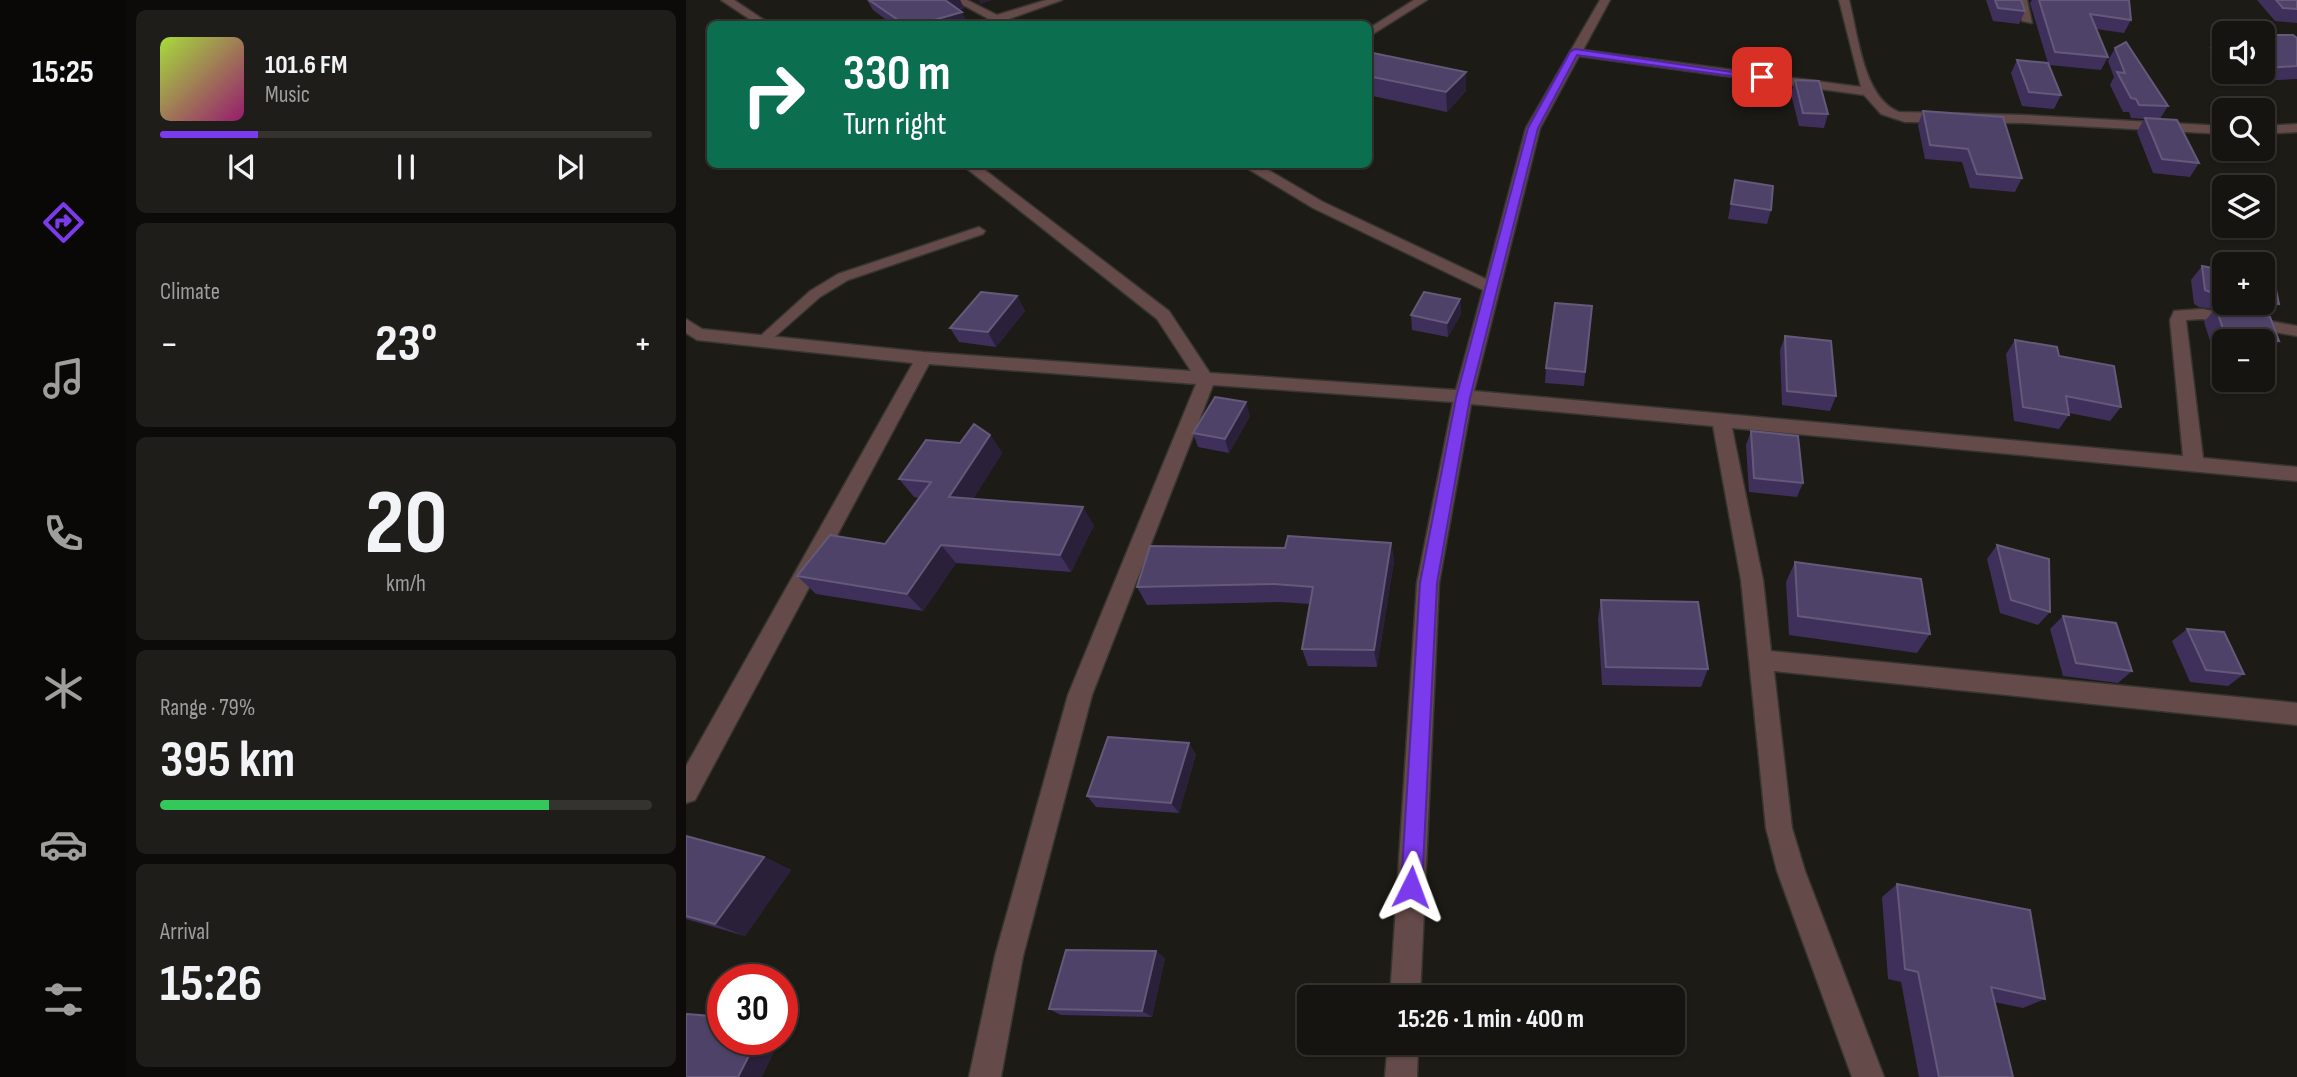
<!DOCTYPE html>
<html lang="en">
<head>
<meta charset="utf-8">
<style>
  body { margin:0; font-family:"Sofia Sans Condensed",sans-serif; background:#1f1d19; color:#f1f3f6; height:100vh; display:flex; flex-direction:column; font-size:26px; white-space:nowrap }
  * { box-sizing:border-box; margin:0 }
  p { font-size:23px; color:#9e9e9f }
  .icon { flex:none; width:38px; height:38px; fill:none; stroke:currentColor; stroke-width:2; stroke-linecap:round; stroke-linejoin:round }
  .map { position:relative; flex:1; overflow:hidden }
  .sheet { display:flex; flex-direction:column; gap:10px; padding:10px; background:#0c0b09; width:560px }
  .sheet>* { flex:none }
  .banner { position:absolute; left:21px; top:21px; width:665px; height:147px; border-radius:10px; box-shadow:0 2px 5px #0004,0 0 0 2px #353330; background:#0b6e4f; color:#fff; overflow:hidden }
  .buttons { position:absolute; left:1526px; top:21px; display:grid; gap:14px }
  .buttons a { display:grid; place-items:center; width:63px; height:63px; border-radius:10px; background:#161410; box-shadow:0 2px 5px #0004,0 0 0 2px #353330; font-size:35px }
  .speed { position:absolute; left:21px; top:964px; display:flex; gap:14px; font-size:35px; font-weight:700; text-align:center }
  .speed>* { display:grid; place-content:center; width:91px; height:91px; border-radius:50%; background:#161410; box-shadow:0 2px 5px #0004,0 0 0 2px #353330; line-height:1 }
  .speed .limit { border:10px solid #d22; background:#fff; color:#111 }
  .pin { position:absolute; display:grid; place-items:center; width:60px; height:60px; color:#fff; margin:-30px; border-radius:14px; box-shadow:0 4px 10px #0006 }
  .me { position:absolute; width:77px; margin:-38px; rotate:3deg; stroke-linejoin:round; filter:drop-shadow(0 0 5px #0008) }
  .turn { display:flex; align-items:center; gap:24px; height:147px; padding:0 21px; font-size:32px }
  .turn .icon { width:91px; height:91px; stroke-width:2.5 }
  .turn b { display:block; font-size:49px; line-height:60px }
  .big { font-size:52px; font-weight:700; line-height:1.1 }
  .sheet .widget { flex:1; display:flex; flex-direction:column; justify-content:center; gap:10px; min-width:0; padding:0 24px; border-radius:10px; background:#1f1d19 }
  .sheet .dial { align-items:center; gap:0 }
  .dial b { font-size:91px; line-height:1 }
  .song { display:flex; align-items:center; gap:21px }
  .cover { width:84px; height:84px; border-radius:10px; background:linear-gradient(135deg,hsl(80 70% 55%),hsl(320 70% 35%)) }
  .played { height:7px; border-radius:4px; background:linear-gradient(90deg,#7c3aed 20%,#353330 20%) }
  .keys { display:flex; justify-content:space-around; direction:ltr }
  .heat { display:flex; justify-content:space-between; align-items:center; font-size:38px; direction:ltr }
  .charge { height:10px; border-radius:5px; background:linear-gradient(90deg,#34c759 79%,#353330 0) }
  .trip { position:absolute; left:611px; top:985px; width:388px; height:70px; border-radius:10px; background:#161410; box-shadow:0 2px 5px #0004,0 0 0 2px #353330; font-weight:700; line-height:70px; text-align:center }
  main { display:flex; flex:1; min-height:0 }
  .tab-bar { display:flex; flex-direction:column; width:126px; justify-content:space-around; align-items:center; background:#090806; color:#9e9e9f }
  .tab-bar .icon { width:49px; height:49px }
  .tab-bar .current { color:#7c3aed }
  .tab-bar b { font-size:32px; color:#f1f3f6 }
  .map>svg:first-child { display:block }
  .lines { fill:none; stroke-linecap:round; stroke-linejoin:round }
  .lane-casing { stroke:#373530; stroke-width:3 }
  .street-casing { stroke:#373530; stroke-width:3 }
  .lane { fill:#644a48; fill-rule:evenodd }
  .street { fill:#644a48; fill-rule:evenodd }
  .wall { fill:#3e305b }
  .shaded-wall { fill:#2a203a }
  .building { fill:#4e4268; stroke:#645979; stroke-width:2 }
  .route { fill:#7c3aed; stroke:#51269a; stroke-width:2 }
</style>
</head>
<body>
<main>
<nav class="tab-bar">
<b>15:25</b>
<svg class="icon current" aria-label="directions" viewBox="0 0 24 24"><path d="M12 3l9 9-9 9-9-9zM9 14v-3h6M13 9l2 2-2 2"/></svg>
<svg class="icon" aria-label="music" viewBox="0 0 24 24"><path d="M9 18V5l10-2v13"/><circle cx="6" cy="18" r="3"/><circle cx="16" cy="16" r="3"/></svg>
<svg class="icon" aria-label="phone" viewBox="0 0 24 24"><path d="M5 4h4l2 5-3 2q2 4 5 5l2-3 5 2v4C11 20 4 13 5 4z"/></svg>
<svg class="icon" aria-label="climate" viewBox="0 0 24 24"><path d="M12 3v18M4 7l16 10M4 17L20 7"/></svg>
<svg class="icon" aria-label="car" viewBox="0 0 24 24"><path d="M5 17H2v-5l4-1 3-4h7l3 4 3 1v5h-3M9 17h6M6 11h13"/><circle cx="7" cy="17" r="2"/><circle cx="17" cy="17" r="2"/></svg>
<svg class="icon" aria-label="filters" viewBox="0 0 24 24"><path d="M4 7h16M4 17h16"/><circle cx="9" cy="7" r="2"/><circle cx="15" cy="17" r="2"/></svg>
</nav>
<section class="sheet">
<div class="widget">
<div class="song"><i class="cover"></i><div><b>101.6 FM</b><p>Music</p></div></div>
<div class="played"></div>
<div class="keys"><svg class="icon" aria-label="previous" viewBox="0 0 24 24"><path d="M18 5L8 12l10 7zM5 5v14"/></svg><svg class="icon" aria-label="pause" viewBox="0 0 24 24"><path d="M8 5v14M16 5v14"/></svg><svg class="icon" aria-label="next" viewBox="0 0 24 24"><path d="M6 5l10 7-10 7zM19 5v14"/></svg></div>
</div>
<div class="widget"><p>Climate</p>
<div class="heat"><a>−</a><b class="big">23°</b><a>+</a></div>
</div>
<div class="widget dial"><b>20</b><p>km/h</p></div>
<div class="widget"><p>Range · 79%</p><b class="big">395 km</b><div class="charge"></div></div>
<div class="widget"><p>Arrival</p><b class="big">15:26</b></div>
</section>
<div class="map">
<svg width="1611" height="1077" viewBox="0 0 1611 1077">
  <rect width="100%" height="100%" fill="#1d1b16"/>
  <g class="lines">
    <g class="lane-casing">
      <path id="lane" d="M293 227 299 231 297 234 162 280 134 297 83 342 78 344 71 339 124 291 152 274Z"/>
    </g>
    <g class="street-casing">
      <path id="street" d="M35 0H48L84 24H71Z
        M268 0H281L311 15 360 0H376L320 20 325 24H312Z
        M728 0H741L682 37V29Z
        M914 0H924L897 50 1175 87 1153 0H1163C1172 34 1177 98 1213 112L1337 115 1538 126V134L1337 123 1219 122 1195 114 1178 95 893 56 854 128 788 391 1497 456 1484 320 1488 311 1516 309 1611 326V336L1516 319 1500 320 1517 458 1611 467V481L1046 428 1077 580 1085 651 1611 703V725L1088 671 1106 828 1119 871 1198 1077H1166L1091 871 1080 828 1055 580 1027 426 785 404 753 583 734 998H704L731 583 767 402 527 385 406 695 337 956 315 1077H283L309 956 382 695 510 384 243 364 9 800 0 803V766L227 363 11 340 0 333V319L16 329 238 352 505 371 471 319 275 164H291L483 311 524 373 770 390 797 290 627 208 554 164H572L637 202 800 279 840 128Z
        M1331 0H1341L1346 23 1336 21Z
        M1611 124V132L1577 134V126Z
        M702 1043H732L731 1077H699Z"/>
    </g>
    <use href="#lane" class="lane"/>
    <use href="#street" class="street"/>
  </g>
  <path class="wall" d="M181 0H274L278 8 273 10 282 24H206L187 10Z
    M1300 0H1335L1339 11 1333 24 1307 21Z
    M1346 0H1443L1445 20 1438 33 1410 29 1422 57 1415 70 1363 65 1375 95 1368 109 1336 106 1325 73 1331 60 1362 63 1344 3Z
    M1571 0H1611V23L1589 21Z
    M1531 35H1538V60L1523 48Z
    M1577 35 1611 38V79L1571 81 1563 75H1558L1554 72H1577Z
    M1429 48 1482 106 1474 119 1513 163 1504 177 1467 173 1451 132 1458 119 1445 118 1443 112H1437L1424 85 1428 77 1422 61Z
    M682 52 780 72V91L761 112 682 95Z
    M1109 80 1142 114 1138 128 1113 126 1105 94Z
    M1237 111 1336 178 1329 192 1284 188 1276 162 1239 159 1232 125Z
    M1049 180 1085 210 1081 224 1042 219Z
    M1516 266 1538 270V303H1577V278L1593 304 1582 317 1593 341 1581 356 1577 355V341H1538V349L1526 347 1518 322 1529 309 1513 307 1508 304 1505 280Z
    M331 296 339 311 310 347 273 342 264 328Z
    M774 299 775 314 762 337 726 330 725 315Z
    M906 306 898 386 859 383 860 368Z
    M1099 336 1150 396 1144 411 1096 405 1094 350Z
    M1329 340 1373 356 1435 407 1424 421 1383 413V415L1373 429 1328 421 1320 354Z
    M564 416 543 453 512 447 507 433Z
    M1065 431 1117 483 1111 497 1063 492 1060 445Z
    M304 435 316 453 287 499 408 525 385 572 270 563 237 611 130 594 111 576 199 544 233 498 228 497 213 479 274 443Z
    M705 543 708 561 691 667 622 666 616 649 624 604 594 602 461 605 451 587 599 548Z
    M1311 545 1364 612 1352 625 1314 613 1301 559Z
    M1109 562 1244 634 1231 653 1103 635 1100 582Z
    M915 600 1022 669 1015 687 916 685 912 619Z
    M1377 616 1446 671 1432 683 1377 676 1364 629Z
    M1501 629 1558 674 1542 686 1504 682 1486 641Z
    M510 754 493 813 410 807 401 796Z
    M0 836 78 857 105 870 59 936 0 919Z
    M1211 884 1359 999 1337 1008 1308 1002 1327 1077H1233L1215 982 1202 979 1196 897Z
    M479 958 466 1017 375 1015 363 1009Z"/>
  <path class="shaded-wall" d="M259 0H274L278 8 264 13Z
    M293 0H306L294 4Z
    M276 12 282 24H234Z
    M780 72V91L761 112 760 92Z
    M331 296 339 311 310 347 302 332Z
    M774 299 775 314 762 337 761 323Z
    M560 402 564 416 543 453 539 439Z
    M304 435 316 453 277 515 263 497Z
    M397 507 408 525 385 572 374 555Z
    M705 543 708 561 691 667 688 650Z
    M255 545 270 563 237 611 221 594Z
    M503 743 510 754 493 813 485 803Z
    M78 857 105 870 59 936 29 924Z
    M470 951 479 958 466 1017 456 1011Z
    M96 1025 101 1026 96 1035Z
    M71 1040H94L76 1077H52Z"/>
  <path class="building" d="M183 0H260H259L276 12 234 24H218Z
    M1309 0H1335L1339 11 1312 8Z
    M1353 0H1443L1445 20 1404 14 1422 57 1369 52Z
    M1590 0H1611V9L1597 8Z
    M1531 35H1538V41Z
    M1577 35H1607L1611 38V66L1580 68 1577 65Z
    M1440 42 1482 106 1453 105 1450 99 1445 98 1431 72 1439 73 1429 48Z
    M682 52 780 72 760 92 682 76Z
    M1331 60 1362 63 1375 95 1343 92Z
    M1109 80 1133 81 1142 114 1117 113Z
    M1237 111 1317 117 1336 178 1291 174 1282 149 1244 145Z
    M1459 118 1491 120 1513 163 1476 159Z
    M1049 180 1087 186 1085 210 1045 204Z
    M1516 266 1538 270V295L1524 292 1519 290Z
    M1577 278 1588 280 1593 304 1577 301Z
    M295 292 331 296 302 332 264 328Z
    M738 292 774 299 761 323 725 315Z
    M869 303 906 306 899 372 860 368Z
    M1530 308 1584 317 1593 341 1538 332Z
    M1099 336 1145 341 1150 396 1101 391Z
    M1329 340 1371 347 1373 356 1428 366 1435 407 1380 396 1383 415 1337 407Z
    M529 397 560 402 539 439 507 433Z
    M288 424 304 435 263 497 397 507 374 555 255 545 221 594 111 576 144 535 199 544 245 482 213 479 240 440 274 443Z
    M1065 431 1112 436 1117 483 1068 478Z
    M602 536 705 543 688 650 616 649 627 587 588 584 451 587 464 546 599 548Z
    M1311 545 1363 559 1364 612 1325 600Z
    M1109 562 1235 579 1244 634 1112 616Z
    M915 600 1012 602 1022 669 920 667Z
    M1377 616 1430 623 1446 671 1390 663Z
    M1501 629 1538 632 1558 674 1520 670Z
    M422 737 503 743 485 803 401 796Z
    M0 836 78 857 29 924 0 916Z
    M1211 884 1344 910 1359 999 1305 987 1327 1077H1253L1232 972 1219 969Z
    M380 950 470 951 456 1011 363 1009Z
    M1 1014 37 1017V1040H71L52 1077H0V1016Z"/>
  <path class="route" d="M889 49 1080 77 1076 80 891 55 852 128 784 398 751 583 736 887 733 894 725 897 718 894 715 887 734 583 770 398 842 128 884 52Z"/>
</svg>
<div class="buttons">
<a><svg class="icon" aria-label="sound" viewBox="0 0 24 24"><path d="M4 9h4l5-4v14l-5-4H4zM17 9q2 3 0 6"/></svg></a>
<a><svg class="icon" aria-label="search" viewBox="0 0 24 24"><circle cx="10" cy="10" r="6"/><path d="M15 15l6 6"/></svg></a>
<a><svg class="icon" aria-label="layers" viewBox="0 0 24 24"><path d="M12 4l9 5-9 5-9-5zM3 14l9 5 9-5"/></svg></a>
<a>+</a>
<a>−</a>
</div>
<div class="speed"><div class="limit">30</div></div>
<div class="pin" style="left:1076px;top:77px;background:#d93025"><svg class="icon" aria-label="arrive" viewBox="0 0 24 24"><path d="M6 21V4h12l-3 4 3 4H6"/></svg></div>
<svg class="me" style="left:725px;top:887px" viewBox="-20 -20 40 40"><path d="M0-17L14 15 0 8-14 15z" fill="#7c3aed" stroke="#fff" stroke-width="4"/></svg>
<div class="trip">15:26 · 1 min · 400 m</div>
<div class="banner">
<div class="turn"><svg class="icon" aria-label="right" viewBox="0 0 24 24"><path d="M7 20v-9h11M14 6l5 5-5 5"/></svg><div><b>330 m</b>Turn right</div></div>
</div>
</div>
</main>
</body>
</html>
